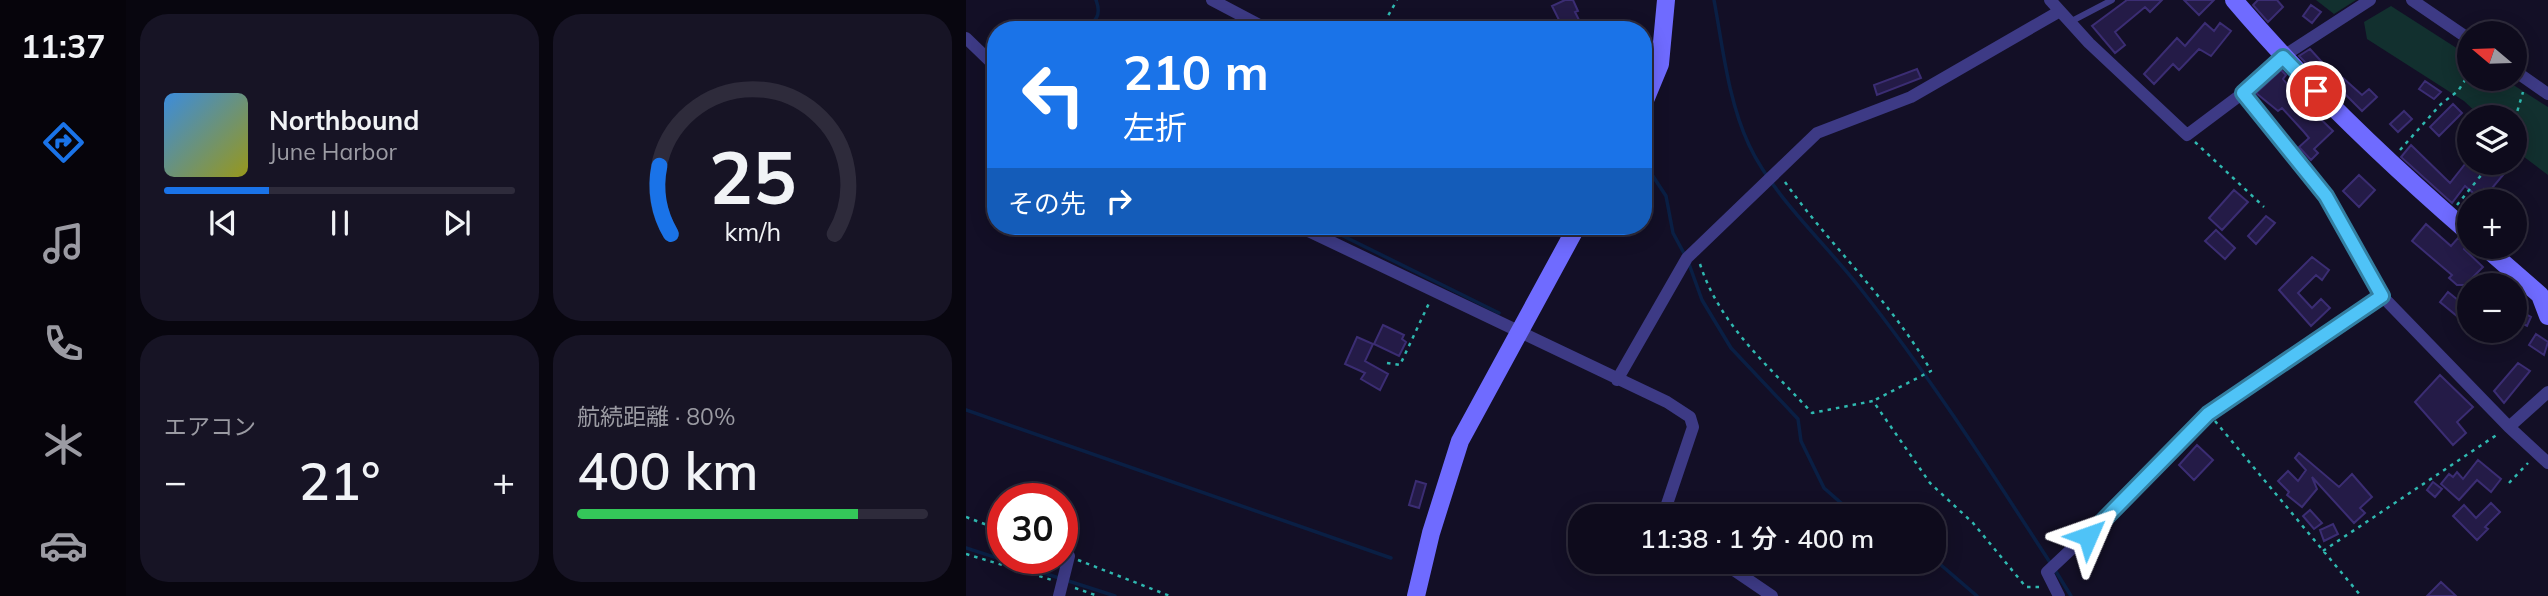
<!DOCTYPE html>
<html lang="ja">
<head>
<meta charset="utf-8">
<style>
  body { margin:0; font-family:Mulish,"Noto Sans JP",sans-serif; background:#171425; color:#f1f3f6; height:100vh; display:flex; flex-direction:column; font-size:26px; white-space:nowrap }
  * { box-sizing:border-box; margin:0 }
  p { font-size:23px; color:#9b9ba3 }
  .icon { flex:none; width:38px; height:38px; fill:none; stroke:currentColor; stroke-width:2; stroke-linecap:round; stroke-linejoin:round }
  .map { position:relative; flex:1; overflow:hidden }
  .sheet { display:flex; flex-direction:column; gap:14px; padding:14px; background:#08060f; width:840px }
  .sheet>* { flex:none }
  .hud { position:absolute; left:21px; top:21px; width:665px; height:214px; border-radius:28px; box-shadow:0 4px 18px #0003,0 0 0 2px #2e2b3b; background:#1a73e8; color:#fff; overflow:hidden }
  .needle { width:46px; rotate:289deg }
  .tools { position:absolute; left:1491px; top:21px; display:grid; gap:14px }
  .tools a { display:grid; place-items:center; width:70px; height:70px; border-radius:50%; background:#0e0b1c; box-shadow:0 4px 18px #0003,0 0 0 2px #2e2b3b; font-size:35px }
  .speed { position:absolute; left:21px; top:483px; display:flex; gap:14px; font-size:35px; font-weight:700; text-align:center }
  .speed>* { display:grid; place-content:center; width:91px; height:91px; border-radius:50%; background:#0e0b1c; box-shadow:0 4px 18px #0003,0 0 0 2px #2e2b3b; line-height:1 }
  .speed .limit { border:10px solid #d22; background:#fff; color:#111 }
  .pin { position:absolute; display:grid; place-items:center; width:60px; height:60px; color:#fff; margin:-30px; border:4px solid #fff; border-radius:50%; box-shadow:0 2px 7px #0007 }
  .me { position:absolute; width:77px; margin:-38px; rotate:47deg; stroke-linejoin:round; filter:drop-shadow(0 0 5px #0008) }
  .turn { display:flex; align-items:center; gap:24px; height:147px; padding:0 21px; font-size:32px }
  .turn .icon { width:91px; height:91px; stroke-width:2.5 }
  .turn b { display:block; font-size:49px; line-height:60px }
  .then { display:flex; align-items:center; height:66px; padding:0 21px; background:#0003; gap:14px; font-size:26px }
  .big { font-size:52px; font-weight:600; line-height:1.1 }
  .sheet .tile { flex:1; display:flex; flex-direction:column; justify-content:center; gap:10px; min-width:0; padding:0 24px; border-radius:28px; background:#171425 }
  .sheet .dial { align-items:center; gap:0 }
  .dial svg { height:182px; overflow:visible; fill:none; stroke:#2e2b3b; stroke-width:7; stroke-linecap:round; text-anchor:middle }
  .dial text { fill:#f1f3f6; stroke:none }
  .song { display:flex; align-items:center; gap:21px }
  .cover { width:84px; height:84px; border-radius:10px; background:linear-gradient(135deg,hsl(210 70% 55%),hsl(60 70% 35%)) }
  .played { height:7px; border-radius:4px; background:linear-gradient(90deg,#1a73e8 30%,#2e2b3b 30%) }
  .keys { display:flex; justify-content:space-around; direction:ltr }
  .heat { display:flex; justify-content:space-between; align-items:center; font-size:38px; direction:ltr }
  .charge { height:10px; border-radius:5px; background:linear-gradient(90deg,#34c759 80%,#2e2b3b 0) }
  .sheet .tiles { flex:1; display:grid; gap:14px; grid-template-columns:repeat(2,1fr) }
  .trip { position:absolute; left:602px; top:504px; width:378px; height:70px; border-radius:28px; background:#0e0b1c; box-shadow:0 4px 18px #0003,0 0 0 2px #2e2b3b; font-weight:600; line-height:70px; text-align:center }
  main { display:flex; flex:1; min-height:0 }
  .tab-bar { display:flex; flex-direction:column; width:126px; justify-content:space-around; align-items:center; background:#06040b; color:#9b9ba3 }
  .tab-bar .icon { width:49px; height:49px }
  .tab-bar .current { color:#1a73e8 }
  .tab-bar b { font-size:32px; color:#f1f3f6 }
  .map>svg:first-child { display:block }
  .green { fill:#12302f }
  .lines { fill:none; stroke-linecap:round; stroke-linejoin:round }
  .stream { stroke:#0a1f44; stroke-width:3.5 }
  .building { fill:#241b47; stroke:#3b2d73; stroke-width:2 }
  .path { stroke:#2fb8b0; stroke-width:2.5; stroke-dasharray:3.5 5; stroke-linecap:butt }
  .lane { stroke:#3d3a85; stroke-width:6 }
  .street { stroke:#3d3a85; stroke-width:12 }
  .secondary { stroke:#6f6bff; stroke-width:18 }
  .route-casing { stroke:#337fa1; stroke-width:18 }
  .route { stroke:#4fc3f7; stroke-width:12 }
</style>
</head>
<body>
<main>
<nav class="tab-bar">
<b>11:37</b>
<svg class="icon current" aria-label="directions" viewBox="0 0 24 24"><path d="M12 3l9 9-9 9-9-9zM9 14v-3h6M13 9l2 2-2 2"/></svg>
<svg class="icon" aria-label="music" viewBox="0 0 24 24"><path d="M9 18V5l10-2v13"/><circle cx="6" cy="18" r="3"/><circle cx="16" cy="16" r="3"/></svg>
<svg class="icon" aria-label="phone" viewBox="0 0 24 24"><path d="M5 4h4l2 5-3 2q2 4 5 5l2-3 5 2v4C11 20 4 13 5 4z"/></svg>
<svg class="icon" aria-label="climate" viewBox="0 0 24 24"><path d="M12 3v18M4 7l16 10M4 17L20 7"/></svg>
<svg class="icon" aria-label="car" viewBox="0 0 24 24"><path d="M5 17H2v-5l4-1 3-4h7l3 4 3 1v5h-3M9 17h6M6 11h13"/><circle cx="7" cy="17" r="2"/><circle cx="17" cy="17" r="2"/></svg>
</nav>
<section class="sheet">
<div class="tiles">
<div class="tile">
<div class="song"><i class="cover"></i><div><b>Northbound</b><p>June Harbor</p></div></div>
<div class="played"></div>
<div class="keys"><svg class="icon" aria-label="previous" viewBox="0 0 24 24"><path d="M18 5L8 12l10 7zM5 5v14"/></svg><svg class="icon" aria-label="pause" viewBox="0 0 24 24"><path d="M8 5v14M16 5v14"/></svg><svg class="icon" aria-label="next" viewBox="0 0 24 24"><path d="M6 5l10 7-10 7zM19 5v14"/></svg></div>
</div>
<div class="tile dial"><svg viewBox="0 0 100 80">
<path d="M14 69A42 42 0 1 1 86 69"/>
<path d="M14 69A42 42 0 0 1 9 39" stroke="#1a73e8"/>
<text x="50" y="56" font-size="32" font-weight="700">25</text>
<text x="50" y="72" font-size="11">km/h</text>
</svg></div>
<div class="tile"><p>エアコン</p>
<div class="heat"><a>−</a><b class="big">21°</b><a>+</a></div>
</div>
<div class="tile"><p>航続距離 · 80%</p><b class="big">400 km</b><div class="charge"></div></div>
</div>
</section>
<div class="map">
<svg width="1582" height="596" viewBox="0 0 1582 596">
  <rect width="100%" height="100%" fill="#130f26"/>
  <path class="green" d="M1350 0H1390L1368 14Z
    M1425 6 1503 56V79H1538L1582 107V175L1549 150V117H1515L1498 101 1401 39 1398 22Z"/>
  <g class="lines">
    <path class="stream" d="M748 0C757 48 762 100 783 145 807 196 859 243 894 288 963 375 1024 470 1085 564
      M116 30C130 21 136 16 130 0
      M677 161 700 196 707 233 720 257
      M357 226 533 313
      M723 264 736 300 765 348 832 419 835 441 858 488 890 516
      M0 410 425 558
      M0 548 149 596
      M968 559 1011 596
      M1089 570 1105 596"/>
  </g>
  <path class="building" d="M599 0H607L612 11 609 12 618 30H598L586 6Z
    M1161 0H1196L1184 12 1179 7 1149 32 1159 45 1149 53 1126 26Z
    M1218 0H1248L1233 15Z
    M1292 0H1311L1317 7 1302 22 1287 5Z
    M1345 5 1355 12 1346 23 1337 16Z
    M1239 23 1248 31 1254 23 1265 31 1245 56 1233 49 1213 70 1207 64 1188 84 1178 74 1211 38 1219 46Z
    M1344 49 1374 82 1377 78 1396 95 1403 89 1411 97 1396 111 1379 94 1375 99 1333 56Z
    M951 69 955 78 911 95 908 85Z
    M1315 70 1320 75 1317 79 1329 94 1367 131 1348 149 1352 153 1345 160 1333 147 1343 138 1338 132 1316 108 1312 111 1290 93Z
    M1459 81 1475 92 1468 99 1453 89Z
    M1487 104 1496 113 1473 136 1464 127Z
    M1438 111 1446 119 1432 132 1424 124Z
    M1445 145 1484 183 1503 159V163L1522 174 1532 163H1547L1522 193 1518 189 1512 197 1499 186 1486 203 1435 157Z
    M1393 175 1409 190 1393 207 1377 191Z
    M1268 190 1282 202 1256 230 1243 218Z
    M1300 216 1309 223 1290 244 1282 236Z
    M1460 224 1485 246 1492 238 1501 244 1498 249 1517 267 1499 285H1491L1483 278 1486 275 1446 241Z
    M1250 230 1269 248 1259 259 1239 241Z
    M1346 257 1363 270 1356 280 1350 275 1332 293 1346 308 1355 299 1364 308 1345 326 1313 290Z
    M1482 292 1503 309V326L1474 302Z
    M1549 308 1565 317 1561 326 1549 320Z
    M417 325 438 335 436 339 440 342 433 356 408 344Z
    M1570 334 1582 342 1578 355 1563 345Z
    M391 337 407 344 399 361 422 374 414 390 395 379 399 373 379 364Z
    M1552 363 1564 371 1538 403 1528 391Z
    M1474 375 1507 407 1491 422 1500 433 1487 445 1449 402Z
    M1231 445 1247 460 1228 480 1213 465Z
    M1333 453 1373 487 1386 474 1406 497 1394 508 1399 513 1388 523 1346 477 1351 489 1336 507 1321 495 1323 492 1312 481 1322 471 1332 481 1340 470 1329 458Z
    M1512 460 1535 479 1525 492 1511 480 1493 500 1475 484 1483 474 1487 477 1491 472 1497 479Z
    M450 481 460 484 453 508 443 505Z
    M1467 482 1476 489 1469 497 1461 490Z
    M1525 503 1534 512 1519 527 1522 529 1511 540 1487 516 1498 505 1510 518Z
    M1344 510 1356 523 1348 529 1337 516Z
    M1367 524 1372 534 1358 541 1354 530Z
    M1475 582 1490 596H1461Z"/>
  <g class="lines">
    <path class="path" d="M414 30 431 0
      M1549 119 1557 92
      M1229 142 1298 207
      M1434 150 1475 104 1492 91 1503 74
      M819 182C865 247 925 301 965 371L907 401
      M1491 205 1525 163
      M734 264C754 326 803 366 846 413L907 401 964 483 1007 523 1060 587H1076
      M421 363 434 365 464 301
      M1249 421 1395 596
      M1543 483 1562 463
      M0 517 37 531
      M1357 551 1532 434
      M0 554 86 580
      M112 560 204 596
      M109 588 132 596"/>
    <path class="lane" d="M1104 22 1146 0"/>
    <path class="street" d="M246 0 303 30
      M1084 0 1123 43 1221 135 1277 93 1316 57 1404 0
      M1446 0 1503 39
      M0 38 30 67
      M1549 71 1582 94
      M1277 93 1361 196 1416 296 1543 427 1582 463
      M332 226 701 402 724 417 727 427 697 516
      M651 380 721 258 851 133 945 97 1094 11
      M1543 427 1582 392
      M756 562 806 596
      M93 596 103 556
      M1093 596 1081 572 1181 478 1242 414 1416 296"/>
    <path class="secondary" d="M1268 0C1340 85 1419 160 1503 233
      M677 105 694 64 700 0
      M1519 247 1574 295 1582 316
      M450 596 465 533 494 441 611 226"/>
  </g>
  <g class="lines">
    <g class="route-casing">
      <path id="route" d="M1122 536 1242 414 1416 296 1360 196 1277 93 1317 57 1350 91"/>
    </g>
    <use href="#route" class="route"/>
  </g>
</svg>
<div class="tools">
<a><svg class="needle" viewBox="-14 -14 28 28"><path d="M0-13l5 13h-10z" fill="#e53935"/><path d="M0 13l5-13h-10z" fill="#9b9ba3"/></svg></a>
<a><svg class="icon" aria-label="layers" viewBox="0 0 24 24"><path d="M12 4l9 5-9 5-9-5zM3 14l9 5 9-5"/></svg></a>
<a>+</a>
<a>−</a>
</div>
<div class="speed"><div class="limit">30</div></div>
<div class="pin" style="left:1350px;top:91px;background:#d93025"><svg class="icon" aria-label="arrive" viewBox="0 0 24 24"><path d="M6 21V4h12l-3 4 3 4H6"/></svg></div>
<svg class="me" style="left:1122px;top:536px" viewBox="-20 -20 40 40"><path d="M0-17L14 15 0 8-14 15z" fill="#4fc3f7" stroke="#fff" stroke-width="4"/></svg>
<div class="trip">11:38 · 1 分 · 400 m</div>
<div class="hud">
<div class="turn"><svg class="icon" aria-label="left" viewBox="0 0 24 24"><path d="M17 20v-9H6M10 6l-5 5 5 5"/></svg><div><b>210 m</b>左折</div></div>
<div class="then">その先<svg class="icon" aria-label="right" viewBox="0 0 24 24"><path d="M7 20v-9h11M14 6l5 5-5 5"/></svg></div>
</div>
</div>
</main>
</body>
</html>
